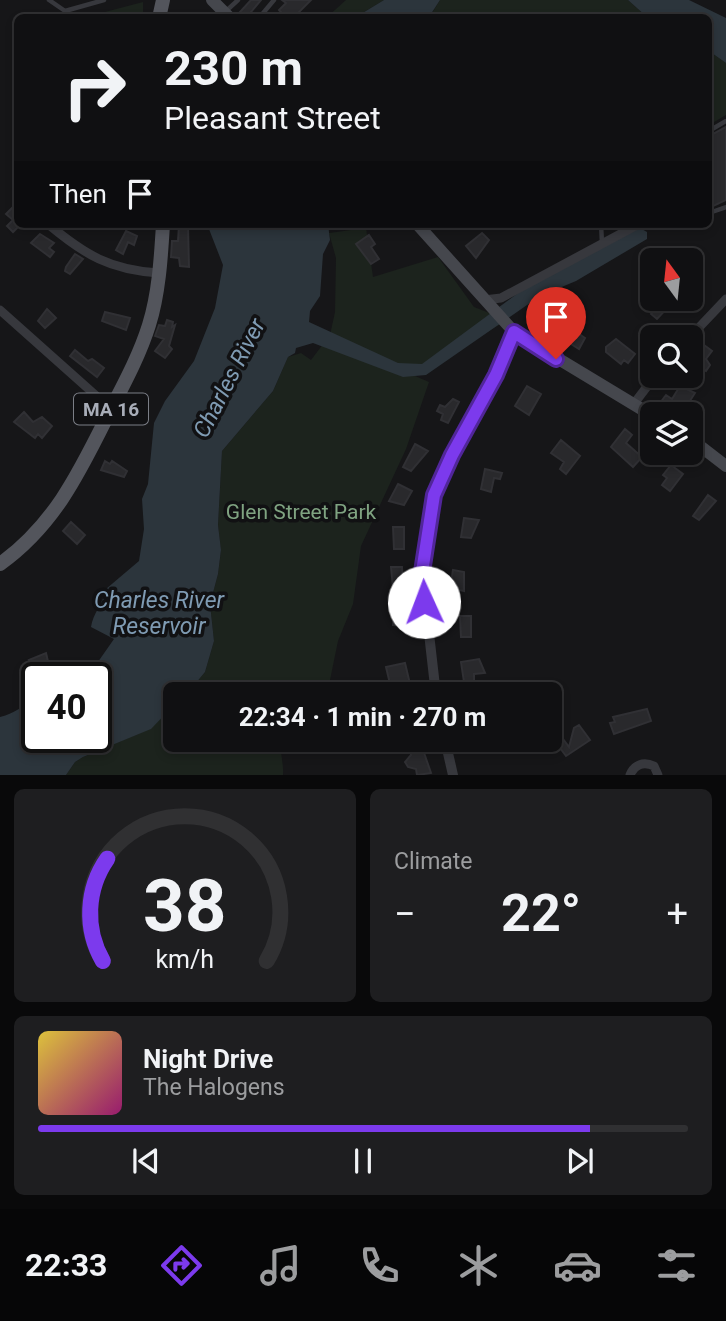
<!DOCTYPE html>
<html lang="en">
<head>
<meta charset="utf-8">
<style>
  body { margin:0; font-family:Roboto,sans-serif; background:#1e1e20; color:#f1f3f6; height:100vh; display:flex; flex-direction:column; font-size:26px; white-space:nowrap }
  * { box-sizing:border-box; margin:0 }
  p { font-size:23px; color:#9c9d9f }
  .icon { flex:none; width:38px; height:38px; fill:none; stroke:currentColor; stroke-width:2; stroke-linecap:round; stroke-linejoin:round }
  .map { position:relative; height:775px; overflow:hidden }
  .details { display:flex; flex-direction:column; gap:14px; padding:14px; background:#09090a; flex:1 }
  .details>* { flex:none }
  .banner { position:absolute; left:14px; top:14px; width:698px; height:214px; border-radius:10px; box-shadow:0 4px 10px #0003,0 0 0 2px #303032; background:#101012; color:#f1f3f6; overflow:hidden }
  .needle { width:46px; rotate:345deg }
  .buttons { position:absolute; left:640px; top:248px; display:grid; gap:14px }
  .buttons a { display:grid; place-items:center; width:63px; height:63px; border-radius:10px; background:#101012; box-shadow:0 4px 10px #0003,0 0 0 2px #303032; font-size:35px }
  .speed { position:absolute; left:21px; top:662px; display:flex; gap:14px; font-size:35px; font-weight:700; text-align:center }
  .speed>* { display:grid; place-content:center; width:91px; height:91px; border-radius:50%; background:#101012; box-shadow:0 4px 10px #0003,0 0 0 2px #303032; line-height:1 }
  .speed .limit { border:4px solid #111; border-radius:10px; background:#fff; color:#111 }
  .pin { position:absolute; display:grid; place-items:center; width:60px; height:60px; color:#fff; margin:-72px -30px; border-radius:50% 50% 50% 0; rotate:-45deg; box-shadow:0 0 7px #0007 }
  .pin .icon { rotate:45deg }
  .me { position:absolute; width:77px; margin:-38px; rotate:358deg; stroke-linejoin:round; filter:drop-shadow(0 0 5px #0008) }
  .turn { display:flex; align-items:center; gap:24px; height:147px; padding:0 35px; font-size:32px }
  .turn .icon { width:91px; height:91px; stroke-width:2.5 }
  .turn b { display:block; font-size:49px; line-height:60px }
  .then { display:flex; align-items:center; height:66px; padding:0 35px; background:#0003; gap:14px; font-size:26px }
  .big { font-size:52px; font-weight:700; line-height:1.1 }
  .details .widget { flex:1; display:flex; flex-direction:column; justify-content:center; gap:10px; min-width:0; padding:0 24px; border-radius:10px; background:#1e1e20 }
  .details .dial { align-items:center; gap:0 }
  .dial svg { height:182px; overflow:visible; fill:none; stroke:#303032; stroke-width:7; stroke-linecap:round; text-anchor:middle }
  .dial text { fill:#f1f3f6; stroke:none }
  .song { display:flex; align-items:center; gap:21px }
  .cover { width:84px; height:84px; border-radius:10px; background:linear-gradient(135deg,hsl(50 70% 55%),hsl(320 70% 35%)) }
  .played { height:7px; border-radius:4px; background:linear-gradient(90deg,#7c3aed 85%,#303032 85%) }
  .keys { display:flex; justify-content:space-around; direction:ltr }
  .heat { display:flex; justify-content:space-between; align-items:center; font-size:38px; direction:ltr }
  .details .tiles { flex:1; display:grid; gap:14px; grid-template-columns:1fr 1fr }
  .widget:last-child { grid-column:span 2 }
  .trip { position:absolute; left:163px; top:682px; width:399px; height:70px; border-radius:10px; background:#101012; box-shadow:0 4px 10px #0003,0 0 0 2px #303032; font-weight:700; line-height:70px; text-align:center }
  .tabs { display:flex; height:112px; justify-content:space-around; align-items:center; background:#060607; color:#9c9d9f }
  .tabs .icon { width:49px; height:49px }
  .tabs .current { color:#7c3aed }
  .tabs b { font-size:32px; color:#f1f3f6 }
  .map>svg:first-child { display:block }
  .green { fill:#1c231d }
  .water { fill:#2c353c }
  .building { fill:#29292c; stroke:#303034; stroke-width:2 }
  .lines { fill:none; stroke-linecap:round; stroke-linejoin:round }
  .service { stroke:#37383d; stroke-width:4.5 }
  .minor { stroke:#37383d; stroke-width:9 }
  .tertiary { stroke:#37383d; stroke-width:10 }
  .secondary { stroke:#45474d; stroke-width:12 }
  .primary { stroke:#53555c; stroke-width:14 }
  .route-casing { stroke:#51269a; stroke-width:18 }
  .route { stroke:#7c3aed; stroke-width:12 }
  .labels { text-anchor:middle; stroke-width:7; stroke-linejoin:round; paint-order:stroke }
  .shield { fill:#111113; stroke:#7b7e86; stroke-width:2 }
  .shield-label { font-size:19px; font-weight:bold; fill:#a8adb8 }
  .park-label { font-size:21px; fill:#7fa381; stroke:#111113 }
  .water-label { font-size:23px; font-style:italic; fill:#7f9bb3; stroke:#111113 }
</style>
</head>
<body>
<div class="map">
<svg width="726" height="775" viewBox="0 0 726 775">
  <rect width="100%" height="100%" fill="#161618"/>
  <path class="green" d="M346 0H384L356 17 326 18Z
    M440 0H628L647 17 429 18Z
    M143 2V17H86Z
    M709 51 726 63V115L709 125Z
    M366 228 373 277 438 257 474 307 507 320 415 376 429 382 406 449 361 546 353 604 338 641 330 680 321 695H186L205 672 214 641 210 604 218 574 221 551 218 525 222 451 273 391 288 357 301 353 311 360 330 335 335 312 336 258 329 233Z
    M175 704V740H282C279 753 284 762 283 775H66L75 762 83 757 150 729Z"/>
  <path class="water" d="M384 0H440L429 17H356Z
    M628 0H689L726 18V63L709 51V18L647 17Z
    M207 224H328L330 240 323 254 320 296 310 311 309 322 398 363 422 364 525 288 640 228 647 232V239L576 281 540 296 426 375 403 377 313 343 296 348 295 353 288 357 273 391 222 451 218 525 221 550 218 574 210 604 214 641 205 672 186 695H175V704L151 729 83 757 75 762 66 775H0V717C15 714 24 704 37 698V737H96V677H91L93 669 114 639 91 627C93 613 103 604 106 589L139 561 144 529 142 499 148 484 154 423 165 401 194 361 215 308 223 265Z"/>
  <path class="building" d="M251 0H261L246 18 240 12Z
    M282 0H311L298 13 302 18H286L279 10 286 3Z
    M726 127V200L709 208V136Z
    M18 202V227L13 232 7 226 13 220 6 214Z
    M179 225 188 226 189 267 180 266 179 258 171 257 172 241H178Z
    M126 231 137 236 134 245 128 242 123 254 116 250Z
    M482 233 489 240 476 258 466 246Z
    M40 234 54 243 49 248 54 252 50 257 31 243Z
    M369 235 375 244 371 247 379 259 371 264 356 244Z
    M75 254 83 259 70 274 65 271 66 267Z
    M665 299H684L676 309 671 304 657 319 651 314Z
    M47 309 56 318 45 328 38 321Z
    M105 312 130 318 126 330 102 321Z
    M167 320 173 322 172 327 175 325 169 346 172 349 165 358 155 351 164 339 155 336 159 325 165 326Z
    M575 331 585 338 579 349 568 342Z
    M616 339 635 354 628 363 624 360 621 364 606 352V347Z
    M700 342 712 351 706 359 710 365 706 371 691 359V353Z
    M75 350 88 361 92 359 104 368 97 377 70 356Z
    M527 386 541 394 529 415 515 406Z
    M680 386 695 393 686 407 678 402 672 411 660 403 666 395 672 399Z
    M453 399 459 402 448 423 441 420 443 414 437 411 440 405 445 407Z
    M24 412 33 422 42 417 52 426 42 438 38 434 35 438 14 422Z
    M625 429 632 435 626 443 642 457 633 467 611 447Z
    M561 440 580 456 566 474 560 469 564 462 551 453Z
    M415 444 428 451 411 471 403 467Z
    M105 461 110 464 112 461 127 471 124 477 101 470Z
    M671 465 683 474 670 491 662 485 667 478 663 475Z
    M485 469 502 473 500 479 494 478 491 492 481 489Z
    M398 484 412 491 404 505 389 501Z
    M708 495 716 501 699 520 693 516Z
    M464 518 479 520 471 538 461 537Z
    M71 522 85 535 77 544 63 531Z
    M393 527H404V549H394Z
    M391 567H402L403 587 393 588Z
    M453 570 464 572V591L450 588Z
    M394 605 406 606 405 626 393 625Z
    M460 616H471V637H461Z
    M46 653 51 674 41 677 29 660Z
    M479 659 485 673 474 674V681L464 682 461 662Z
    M405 663 410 684 391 688 386 667Z
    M647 709 651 721 614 734 610 723 615 722 613 717Z
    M579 725 590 740 566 756 557 744 563 739 569 747 574 728Z
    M422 747 431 773 417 775 416 769 408 767 405 762 411 755 410 750Z"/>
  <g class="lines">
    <path class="service" d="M49 0 65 11 104 0
      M225 12 238 0
      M259 18 274 0
      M709 131 726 121
      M709 213 726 207
      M601 224 602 243
      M666 224H674"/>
    <path class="minor" d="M48 224C85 255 110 270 159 273
      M484 300 501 298 639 224
      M0 310 111 409
      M689 338 726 299
      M633 405 655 376
      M630 775C634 765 643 761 654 766L658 775"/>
    <path class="tertiary" d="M436 695 422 572 434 495 452 455 496 375 514 332
      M445 740 453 775"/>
    <path class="secondary" d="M212 0 230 18
      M417 224 514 332 653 416
      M691 439 726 466"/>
    <path class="primary" d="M159 18 163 0
      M0 564C56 524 81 469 111 409 125 382 140 354 149 325 159 293 161 257 163 224"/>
  </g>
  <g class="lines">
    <g class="route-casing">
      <path id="route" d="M424 602 422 572 434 495 452 455 496 375 514 332 556 359"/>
    </g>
    <use href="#route" class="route"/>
  </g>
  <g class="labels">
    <rect class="shield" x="74" y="393.5" width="74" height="31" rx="5"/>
    <g class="shield-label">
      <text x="111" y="416">MA 16</text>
    </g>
    <g class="park-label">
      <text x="301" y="519">Glen Street Park</text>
    </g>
    <g class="water-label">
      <text transform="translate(229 378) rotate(-63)" y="8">Charles River</text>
      <text x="159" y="608">Charles River<tspan x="159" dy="26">Reservoir</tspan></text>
    </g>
  </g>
</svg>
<div class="buttons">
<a><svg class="needle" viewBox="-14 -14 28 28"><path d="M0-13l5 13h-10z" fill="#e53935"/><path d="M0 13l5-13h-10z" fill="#9c9d9f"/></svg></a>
<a><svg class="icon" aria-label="search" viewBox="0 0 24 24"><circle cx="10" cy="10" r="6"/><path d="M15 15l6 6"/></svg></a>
<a><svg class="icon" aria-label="layers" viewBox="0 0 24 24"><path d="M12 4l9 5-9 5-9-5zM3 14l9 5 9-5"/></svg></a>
</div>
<div class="speed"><div class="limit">40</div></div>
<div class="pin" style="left:556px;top:359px;background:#d93025"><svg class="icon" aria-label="arrive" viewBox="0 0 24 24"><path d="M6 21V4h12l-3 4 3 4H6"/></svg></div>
<svg class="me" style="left:424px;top:602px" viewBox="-20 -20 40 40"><circle r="19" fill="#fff"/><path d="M0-13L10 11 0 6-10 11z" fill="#7c3aed"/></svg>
<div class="trip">22:34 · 1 min · 270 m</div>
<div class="banner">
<div class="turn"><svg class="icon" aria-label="right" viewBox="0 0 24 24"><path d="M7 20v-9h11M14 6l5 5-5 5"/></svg><div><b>230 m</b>Pleasant Street</div></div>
<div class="then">Then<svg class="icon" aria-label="arrive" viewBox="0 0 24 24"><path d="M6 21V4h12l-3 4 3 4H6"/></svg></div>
</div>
</div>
<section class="details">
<div class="tiles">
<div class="widget dial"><svg viewBox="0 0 100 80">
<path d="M14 69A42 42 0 1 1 86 69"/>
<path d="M14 69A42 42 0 0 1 16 24" stroke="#7c3aed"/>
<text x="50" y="56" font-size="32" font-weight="700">38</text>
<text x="50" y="72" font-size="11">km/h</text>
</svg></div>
<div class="widget"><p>Climate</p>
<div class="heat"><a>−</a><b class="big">22°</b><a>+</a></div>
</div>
<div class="widget">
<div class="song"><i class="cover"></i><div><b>Night Drive</b><p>The Halogens</p></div></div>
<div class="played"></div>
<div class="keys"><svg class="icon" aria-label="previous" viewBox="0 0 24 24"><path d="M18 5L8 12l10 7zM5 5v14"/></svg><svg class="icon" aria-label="pause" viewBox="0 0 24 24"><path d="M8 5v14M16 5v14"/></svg><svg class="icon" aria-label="next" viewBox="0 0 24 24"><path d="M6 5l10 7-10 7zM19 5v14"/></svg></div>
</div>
</div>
</section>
<nav class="tabs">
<b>22:33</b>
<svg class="icon current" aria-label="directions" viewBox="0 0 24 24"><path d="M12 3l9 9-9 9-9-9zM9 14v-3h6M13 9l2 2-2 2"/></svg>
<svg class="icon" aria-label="music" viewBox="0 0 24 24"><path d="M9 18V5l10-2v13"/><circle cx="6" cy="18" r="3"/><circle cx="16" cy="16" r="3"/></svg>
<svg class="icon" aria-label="phone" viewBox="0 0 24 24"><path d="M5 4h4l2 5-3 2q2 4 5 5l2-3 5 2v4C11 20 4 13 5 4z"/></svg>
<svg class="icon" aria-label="climate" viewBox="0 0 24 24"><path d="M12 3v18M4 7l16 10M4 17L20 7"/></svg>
<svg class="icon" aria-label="car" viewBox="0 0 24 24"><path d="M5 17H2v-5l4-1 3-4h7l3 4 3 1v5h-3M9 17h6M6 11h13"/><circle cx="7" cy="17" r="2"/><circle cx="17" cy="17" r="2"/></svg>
<svg class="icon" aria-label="filters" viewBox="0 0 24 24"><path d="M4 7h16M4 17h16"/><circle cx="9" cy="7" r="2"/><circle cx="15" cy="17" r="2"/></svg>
</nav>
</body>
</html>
